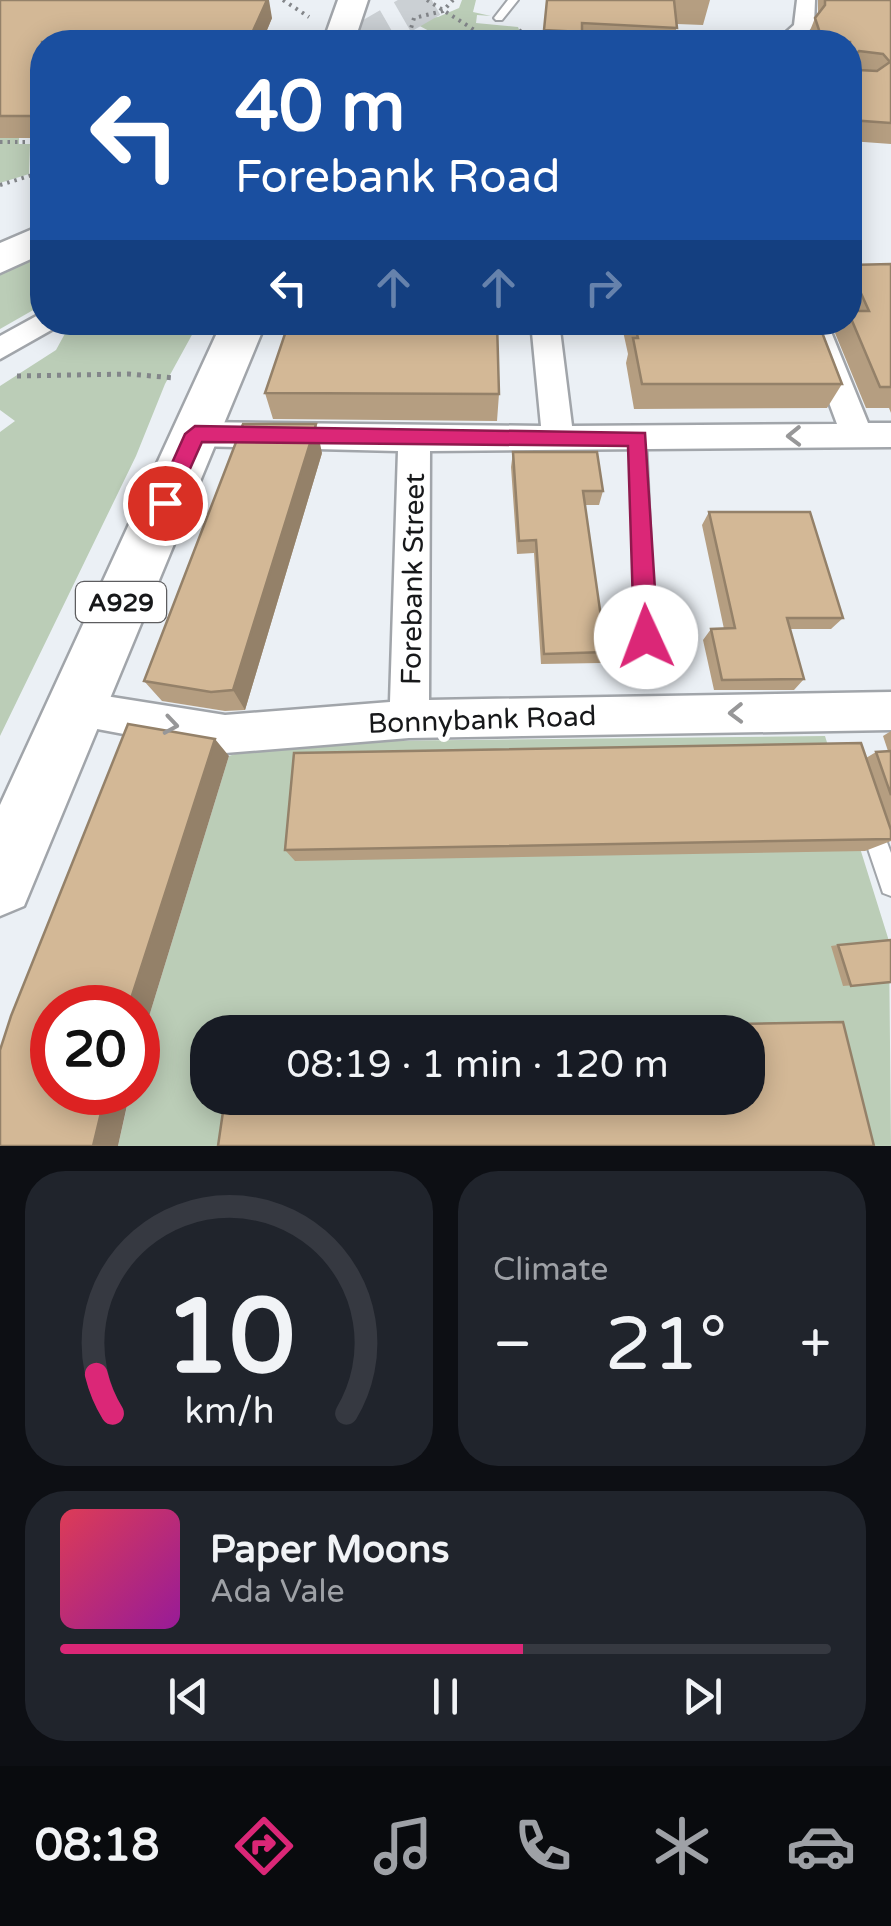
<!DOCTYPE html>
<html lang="en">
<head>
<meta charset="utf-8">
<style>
  body { margin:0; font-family:"Varela Round",sans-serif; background:#20242c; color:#f1f3f6; height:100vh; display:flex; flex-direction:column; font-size:38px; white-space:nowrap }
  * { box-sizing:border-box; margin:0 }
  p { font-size:32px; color:#9ea1a6 }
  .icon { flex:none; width:55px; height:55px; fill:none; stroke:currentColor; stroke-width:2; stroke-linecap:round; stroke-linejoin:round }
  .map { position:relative; height:1146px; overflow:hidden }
  .panel { display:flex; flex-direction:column; gap:25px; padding:25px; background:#0d0f14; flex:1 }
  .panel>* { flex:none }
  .guide { position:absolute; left:30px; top:30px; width:832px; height:305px; border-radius:40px; box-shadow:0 5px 25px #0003; background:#1a4fa0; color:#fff; overflow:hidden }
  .speed { position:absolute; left:30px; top:985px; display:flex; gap:20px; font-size:50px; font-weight:700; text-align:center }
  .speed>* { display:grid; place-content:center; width:130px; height:130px; border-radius:50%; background:#171b24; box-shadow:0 5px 25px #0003; line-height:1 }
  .speed .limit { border:15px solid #d22; background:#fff; color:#111 }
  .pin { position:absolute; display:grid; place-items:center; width:85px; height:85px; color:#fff; margin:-42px; border:5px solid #fff; border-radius:50%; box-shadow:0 2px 10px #0007 }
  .me { position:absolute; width:110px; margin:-55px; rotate:358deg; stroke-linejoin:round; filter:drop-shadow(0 0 8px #0008) }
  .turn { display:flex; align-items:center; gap:35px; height:210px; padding:0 40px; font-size:45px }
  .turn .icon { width:130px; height:130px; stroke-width:2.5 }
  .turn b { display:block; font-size:70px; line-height:85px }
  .lanes { display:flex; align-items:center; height:95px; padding:0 40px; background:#0003; justify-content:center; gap:50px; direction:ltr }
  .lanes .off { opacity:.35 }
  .big { font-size:75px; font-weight:600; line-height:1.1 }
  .panel .card { flex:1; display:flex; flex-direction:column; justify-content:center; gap:15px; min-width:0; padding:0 35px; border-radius:40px; background:#20242c }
  .panel .dial { align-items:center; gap:0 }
  .dial svg { height:260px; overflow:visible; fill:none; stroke:#363941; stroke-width:7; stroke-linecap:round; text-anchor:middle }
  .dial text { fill:#f1f3f6; stroke:none }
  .song { display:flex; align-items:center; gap:30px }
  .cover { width:120px; height:120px; border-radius:15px; background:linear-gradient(135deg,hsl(350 70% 55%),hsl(300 70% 35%)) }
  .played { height:10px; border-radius:5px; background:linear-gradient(90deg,#db2777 60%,#363941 60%) }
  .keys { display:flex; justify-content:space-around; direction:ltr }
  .heat { display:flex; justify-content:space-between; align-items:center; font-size:55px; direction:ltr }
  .panel .tiles { flex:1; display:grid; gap:25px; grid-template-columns:1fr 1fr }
  .card:last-child { grid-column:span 2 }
  .trip { position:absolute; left:190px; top:1015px; width:575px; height:100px; border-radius:40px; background:#171b24; box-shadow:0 5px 25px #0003; font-weight:600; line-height:100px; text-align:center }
  .dock { display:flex; height:160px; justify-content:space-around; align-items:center; background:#090b0e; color:#9ea1a6 }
  .dock .icon { width:70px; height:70px }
  .dock .current { color:#db2777 }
  .dock b { font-size:45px; color:#f1f3f6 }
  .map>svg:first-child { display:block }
  .green { fill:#bbcdb7; fill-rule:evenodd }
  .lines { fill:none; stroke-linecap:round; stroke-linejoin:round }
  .primary-tunnel { stroke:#cbd0d4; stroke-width:34; stroke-dasharray:34 16; stroke-linecap:butt }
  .service-casing { stroke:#a1a5aa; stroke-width:4 }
  .minor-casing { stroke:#a1a5aa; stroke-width:5 }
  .primary-casing { stroke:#a1a5aa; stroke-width:5 }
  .path-far1 { stroke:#83868a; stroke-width:4; stroke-dasharray:2.5 5; stroke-linecap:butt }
  .path { stroke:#83868a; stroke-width:5; stroke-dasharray:4 6; stroke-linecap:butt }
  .service { fill:#fff; fill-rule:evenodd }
  .minor { fill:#fff; fill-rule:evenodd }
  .primary { fill:#fff; fill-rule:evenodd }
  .wall { fill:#b59e81 }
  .shaded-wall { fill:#948169 }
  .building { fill:#d3b896; stroke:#948169; stroke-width:2.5; fill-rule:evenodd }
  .oneway { stroke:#979798 }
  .route { fill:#db2777; stroke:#8e194d; stroke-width:2.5 }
  .labels { text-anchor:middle; stroke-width:10; stroke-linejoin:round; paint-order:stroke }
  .shield { fill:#fff; stroke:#5d5d5f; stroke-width:2.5 }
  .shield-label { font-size:25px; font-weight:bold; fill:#17181a }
  .street-label { font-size:28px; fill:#17181a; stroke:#fff }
</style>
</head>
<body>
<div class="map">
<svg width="891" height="1146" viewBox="0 0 891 1146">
  <rect width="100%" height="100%" fill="#ebf0f5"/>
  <path class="green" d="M462 0H476L473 12 491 16 477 15 476 23 518 27 524 42H422L431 32 416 24 418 19 438 17 459 8Z
    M0 138H19V144H30L29 174 0 183Z
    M42 250V305L0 329V273Z
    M199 322 165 384 136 456 0 736V432L15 421 0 410V386L56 350 68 328 76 323Z
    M825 736 889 941 891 1146H118L130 1093 138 1092V1060L144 1033 229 756 270 742ZM208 1032H748V1098H208Z"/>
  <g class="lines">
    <path class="primary-tunnel" d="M359 42 432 0"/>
    <g class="service-casing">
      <path id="service" d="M508 0H518L502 20H496L494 18Z
        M638 432 646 438 655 637 653 643 646 645 639 643 637 637 630 438Z
        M871 814 878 818 891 853V896L883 893 860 825 864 818Z"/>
    </g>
    <g class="minor-casing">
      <path id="minor" d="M797 0H815L814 25 799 42H775L794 25Z
        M42 313V322H57L53 329 0 359V336Z
        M531 322H559L572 426 837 424 799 322H827L868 423H891V447L430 451 429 700 891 692V730L409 738 225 753 60 722 55 709 60 696 74 691 225 715 390 702 398 451 195 446 184 442 179 434 184 426 195 422 541 426Z"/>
    </g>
    <g class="primary-casing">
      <path id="primary" d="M338 0H368L354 42H323Z
        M42 225V254L0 273V243Z
        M222 322H266L24 906 0 916V805Z"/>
    </g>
    <path class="path-far1" d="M283 0 309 17
      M427 0 476 31
      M519 30 534 42
      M381 33 409 34
      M407 42 414 18 443 11 453 0
      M0 142H37
      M36 174 37 139
      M0 185 42 172"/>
    <path class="path" d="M17 376 129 374 175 378"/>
    <use href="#service" class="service"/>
    <use href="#minor" class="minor"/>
    <use href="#primary" class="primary"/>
  </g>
  <path class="wall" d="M0 0 272 18 262 42H42V138H0Z
    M547 0H710L703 25 677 24 674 42H543Z
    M818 0H891V144L850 141V42H808L807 38 815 18 818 14Z
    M891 264V413L889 408H866L835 333 841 322H850V265Z
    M621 322H818L842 384 827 408 634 409 626 363 628 354Z
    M265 393 499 394 497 421 273 419Z
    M513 452 603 491 599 505H585L606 652 601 663 541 664 534 553 517 554 511 467Z
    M322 453 245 710 225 711 162 701 144 681Z
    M709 512 843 618 831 629H790L804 679 794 690H714L703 640 711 629H724L702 525Z
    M891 731V841L865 851 295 861 285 850 866 758 876 752 888 751 883 736Z
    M838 945 891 982 843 986 831 946Z
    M817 1022 748 1098V1032H718L717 1024Z"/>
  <path class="shaded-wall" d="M267 0H269L272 18 262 42H248Z
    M316 424 322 453 245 710 233 690Z
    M215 739 229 756 144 1033 138 1060V1008H128Z
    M106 1092H130L118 1146H93Z"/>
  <path class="building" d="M0 0H267L248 42H42V116H0Z
    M547 0H674L677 28 582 23V32L544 30Z
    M825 0H891V123L850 120V42H823L815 18 825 5ZM859 51 883 54 890 62 877 71 859 70 855 55Z
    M891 264V387H880L850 316V311H869L850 269V265Z
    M289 322H497L499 394 265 393Z
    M634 322H818L842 384H642L633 338H638Z
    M243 424H316L233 690 211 692 144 681Z
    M513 452H597L603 491H583L606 652 544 654 536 540 519 541Z
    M709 512H810L843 618H787L804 679 722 680 711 629 735 628Z
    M128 724 215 739 128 1008H52V1092H106L93 1146H0V1050L11 1016Z
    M861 743 891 830V839L285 850 294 753Z
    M891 751V795L876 752Z
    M891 940V982L851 986 838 945Z
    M843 1022 874 1146H218L225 1098H748V1032H738L736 1024Z"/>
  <defs><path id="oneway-chevron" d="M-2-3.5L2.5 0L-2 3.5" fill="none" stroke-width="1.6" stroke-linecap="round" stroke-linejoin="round" transform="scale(2.5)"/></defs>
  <g class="oneway">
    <use href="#oneway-chevron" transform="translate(794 436) rotate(179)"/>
    <use href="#oneway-chevron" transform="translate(736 713) rotate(179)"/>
    <use href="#oneway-chevron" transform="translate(171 725) rotate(9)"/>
  </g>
  <path class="route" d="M195 426 645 433 658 637 654 645 646 648 638 645 634 637 628 446 202 442 172 509H157L154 503 185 434Z"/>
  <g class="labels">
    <rect class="shield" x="76" y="582" width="90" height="40" rx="8"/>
    <g class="shield-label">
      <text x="121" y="611">A929</text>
    </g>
    <g class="street-label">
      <text transform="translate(412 579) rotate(-89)" y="10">Forebank Street</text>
      <text transform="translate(482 719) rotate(-2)" y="10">Bonnybank Road</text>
    </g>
  </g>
</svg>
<div class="speed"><div class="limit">20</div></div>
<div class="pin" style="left:165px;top:503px;background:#d93025"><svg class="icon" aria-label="arrive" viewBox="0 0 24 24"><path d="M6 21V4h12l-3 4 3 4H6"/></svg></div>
<svg class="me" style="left:646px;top:637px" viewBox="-20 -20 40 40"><circle r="19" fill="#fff"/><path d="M0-13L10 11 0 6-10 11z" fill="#db2777"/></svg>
<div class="trip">08:19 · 1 min · 120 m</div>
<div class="guide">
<div class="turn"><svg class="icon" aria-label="left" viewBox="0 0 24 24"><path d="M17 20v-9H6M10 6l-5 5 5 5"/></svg><div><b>40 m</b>Forebank Road</div></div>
<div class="lanes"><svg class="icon" aria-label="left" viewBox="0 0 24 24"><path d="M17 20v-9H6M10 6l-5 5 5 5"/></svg><svg class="icon off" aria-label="ahead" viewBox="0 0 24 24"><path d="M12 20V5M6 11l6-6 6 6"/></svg><svg class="icon off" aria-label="ahead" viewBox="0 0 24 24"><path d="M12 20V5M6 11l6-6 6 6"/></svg><svg class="icon off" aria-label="right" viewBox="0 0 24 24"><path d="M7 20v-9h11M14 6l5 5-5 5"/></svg></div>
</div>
</div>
<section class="panel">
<div class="tiles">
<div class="card dial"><svg viewBox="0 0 100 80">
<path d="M14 69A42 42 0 1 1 86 69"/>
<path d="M14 69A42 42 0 0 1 9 57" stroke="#db2777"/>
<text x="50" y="56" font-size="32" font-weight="700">10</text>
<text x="50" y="72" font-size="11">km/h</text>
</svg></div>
<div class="card"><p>Climate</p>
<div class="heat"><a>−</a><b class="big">21°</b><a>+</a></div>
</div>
<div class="card">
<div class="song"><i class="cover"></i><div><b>Paper Moons</b><p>Ada Vale</p></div></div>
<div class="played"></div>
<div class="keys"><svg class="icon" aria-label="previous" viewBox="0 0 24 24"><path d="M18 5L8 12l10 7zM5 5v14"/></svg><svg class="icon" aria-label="pause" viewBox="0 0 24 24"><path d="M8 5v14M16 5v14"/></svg><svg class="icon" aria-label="next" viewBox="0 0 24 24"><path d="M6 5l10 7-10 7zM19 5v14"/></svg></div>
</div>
</div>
</section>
<nav class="dock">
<b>08:18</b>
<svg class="icon current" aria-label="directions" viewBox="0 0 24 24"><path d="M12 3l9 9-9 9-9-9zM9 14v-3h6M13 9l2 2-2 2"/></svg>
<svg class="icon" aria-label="music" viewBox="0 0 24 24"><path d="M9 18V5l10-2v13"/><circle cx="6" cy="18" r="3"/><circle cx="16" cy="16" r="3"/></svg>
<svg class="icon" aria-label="phone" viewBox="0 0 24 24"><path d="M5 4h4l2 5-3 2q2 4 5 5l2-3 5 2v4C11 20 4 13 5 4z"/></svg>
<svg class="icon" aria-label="climate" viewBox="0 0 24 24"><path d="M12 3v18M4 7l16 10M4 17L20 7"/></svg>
<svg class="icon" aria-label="car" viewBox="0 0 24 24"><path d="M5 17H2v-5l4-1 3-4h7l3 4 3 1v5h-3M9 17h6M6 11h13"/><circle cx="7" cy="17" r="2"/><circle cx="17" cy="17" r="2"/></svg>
</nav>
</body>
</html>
